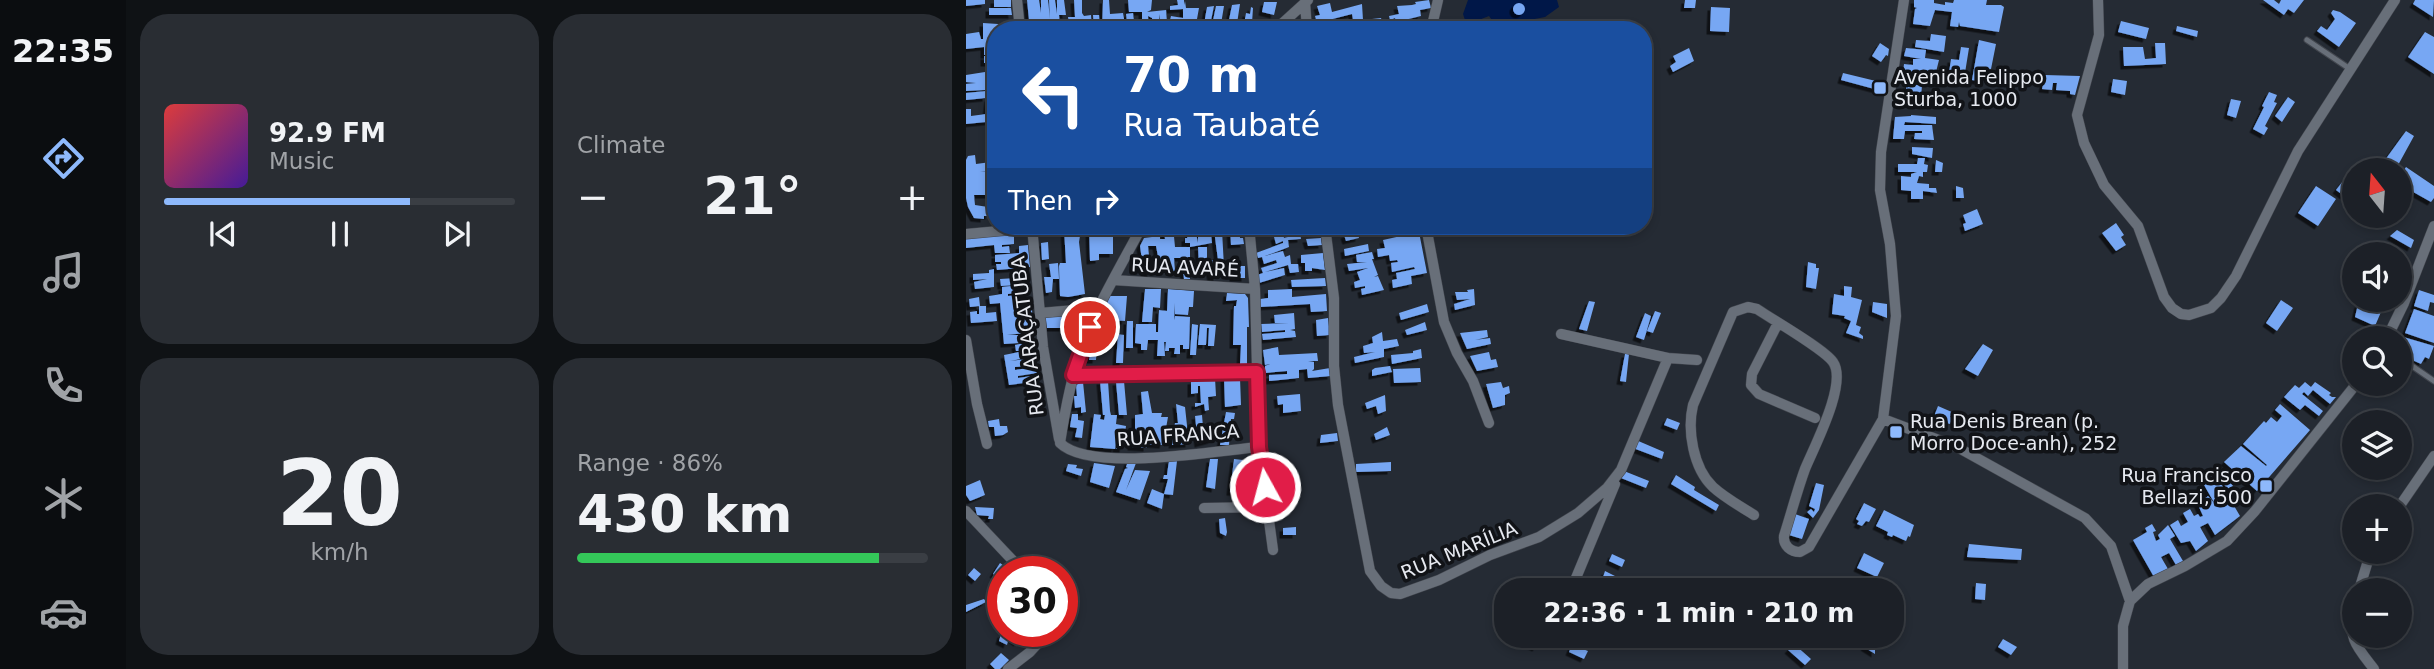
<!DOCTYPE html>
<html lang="en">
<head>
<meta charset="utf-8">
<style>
  body { margin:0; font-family:"DejaVu Sans",sans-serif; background:#292d33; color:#f1f3f6; height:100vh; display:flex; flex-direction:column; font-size:26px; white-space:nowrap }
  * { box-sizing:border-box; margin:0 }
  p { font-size:23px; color:#a0a3a7 }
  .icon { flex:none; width:38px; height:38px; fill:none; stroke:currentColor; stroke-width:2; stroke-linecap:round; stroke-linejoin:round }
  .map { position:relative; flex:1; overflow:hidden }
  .side { display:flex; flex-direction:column; gap:14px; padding:14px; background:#0f1215; width:840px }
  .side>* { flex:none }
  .banner { position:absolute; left:21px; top:21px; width:665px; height:214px; border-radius:28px; box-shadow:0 4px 10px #0003,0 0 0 2px #3a3e44; background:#1a4fa0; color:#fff; overflow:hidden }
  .needle { width:46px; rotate:343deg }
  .controls { position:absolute; left:1376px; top:158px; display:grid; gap:14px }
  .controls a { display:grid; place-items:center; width:70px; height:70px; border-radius:50%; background:#1c2027; box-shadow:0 4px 10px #0003,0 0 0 2px #3a3e44; font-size:35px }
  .speed { position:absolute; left:21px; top:556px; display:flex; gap:14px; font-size:35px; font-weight:700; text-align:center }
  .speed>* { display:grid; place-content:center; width:91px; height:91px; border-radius:50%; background:#1c2027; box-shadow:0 4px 10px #0003,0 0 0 2px #3a3e44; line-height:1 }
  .speed .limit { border:10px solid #d22; background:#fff; color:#111 }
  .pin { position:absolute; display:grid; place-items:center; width:60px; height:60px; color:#fff; margin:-30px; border:4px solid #fff; border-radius:50%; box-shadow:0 2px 7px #0007 }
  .me { position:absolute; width:77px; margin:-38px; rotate:353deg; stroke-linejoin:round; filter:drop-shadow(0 0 5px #0008) }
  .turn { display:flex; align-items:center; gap:24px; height:147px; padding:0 21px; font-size:32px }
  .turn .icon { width:91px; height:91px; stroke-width:2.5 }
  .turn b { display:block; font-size:49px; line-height:60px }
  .then { display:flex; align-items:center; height:66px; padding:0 21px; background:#0003; gap:14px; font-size:26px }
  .big { font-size:52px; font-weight:700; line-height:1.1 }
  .side .tile { flex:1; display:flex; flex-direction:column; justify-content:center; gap:10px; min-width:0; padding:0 24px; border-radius:28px; background:#292d33 }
  .side .dial { align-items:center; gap:0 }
  .dial b { font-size:91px; line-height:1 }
  .song { display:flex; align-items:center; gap:21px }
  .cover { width:84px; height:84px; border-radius:10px; background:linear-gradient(135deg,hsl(0 70% 55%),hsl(260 70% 35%)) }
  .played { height:7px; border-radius:4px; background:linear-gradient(90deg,#8eb9fc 70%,#3a3e44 70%) }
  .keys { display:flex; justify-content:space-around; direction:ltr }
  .heat { display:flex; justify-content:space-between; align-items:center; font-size:38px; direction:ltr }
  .charge { height:10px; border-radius:5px; background:linear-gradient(90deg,#34c759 86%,#3a3e44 0) }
  .side .tiles { flex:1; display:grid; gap:14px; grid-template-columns:repeat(2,1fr) }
  .trip { position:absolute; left:528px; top:578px; width:410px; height:70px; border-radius:28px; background:#1c2027; box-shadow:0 4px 10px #0003,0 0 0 2px #3a3e44; font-weight:700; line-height:70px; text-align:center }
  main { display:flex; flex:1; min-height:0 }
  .tab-bar { display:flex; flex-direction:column; width:126px; justify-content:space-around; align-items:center; background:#0b0d10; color:#a0a3a7 }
  .tab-bar .icon { width:49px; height:49px }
  .tab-bar .current { color:#8eb9fc }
  .tab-bar b { font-size:32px; color:#f1f3f6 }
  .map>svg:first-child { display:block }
  .water { fill:#001748 }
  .building { fill:#77a7f3; filter:url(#shadow) }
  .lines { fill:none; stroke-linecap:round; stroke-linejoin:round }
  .service-casing { stroke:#42464e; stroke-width:7 }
  .minor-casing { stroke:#42464e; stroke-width:11 }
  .service { stroke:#686f79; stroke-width:5 }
  .minor { stroke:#686f79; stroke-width:10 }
  .route-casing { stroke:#92132f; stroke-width:18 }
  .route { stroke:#e11d48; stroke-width:12 }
  .poi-dot { fill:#8eb9fc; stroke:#111317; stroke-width:2.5 }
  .labels { text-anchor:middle; stroke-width:7; stroke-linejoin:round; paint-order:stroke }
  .poi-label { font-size:19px; fill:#e6e9f0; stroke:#111317; text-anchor:start }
  .street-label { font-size:19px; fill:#e6e9f0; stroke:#111317 }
</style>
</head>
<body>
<main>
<nav class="tab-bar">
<b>22:35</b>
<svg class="icon current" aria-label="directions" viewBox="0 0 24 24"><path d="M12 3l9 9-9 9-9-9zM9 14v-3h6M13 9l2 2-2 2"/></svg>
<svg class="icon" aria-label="music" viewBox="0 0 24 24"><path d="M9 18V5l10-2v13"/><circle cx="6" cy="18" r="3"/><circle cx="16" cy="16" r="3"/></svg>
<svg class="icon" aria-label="phone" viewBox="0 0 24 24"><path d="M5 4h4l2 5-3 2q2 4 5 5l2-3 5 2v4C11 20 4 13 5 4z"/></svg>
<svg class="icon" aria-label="climate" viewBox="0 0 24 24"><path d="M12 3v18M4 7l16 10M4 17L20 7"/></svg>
<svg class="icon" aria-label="car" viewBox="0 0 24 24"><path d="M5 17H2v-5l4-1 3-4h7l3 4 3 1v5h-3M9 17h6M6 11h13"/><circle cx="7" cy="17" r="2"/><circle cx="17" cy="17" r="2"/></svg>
</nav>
<section class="side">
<div class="tiles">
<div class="tile">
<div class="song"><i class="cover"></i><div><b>92.9 FM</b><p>Music</p></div></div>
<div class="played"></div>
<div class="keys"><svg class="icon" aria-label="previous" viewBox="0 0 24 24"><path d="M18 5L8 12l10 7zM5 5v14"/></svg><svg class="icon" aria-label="pause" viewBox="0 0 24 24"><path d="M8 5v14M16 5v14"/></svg><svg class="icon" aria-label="next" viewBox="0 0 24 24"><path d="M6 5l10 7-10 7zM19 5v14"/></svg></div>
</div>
<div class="tile"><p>Climate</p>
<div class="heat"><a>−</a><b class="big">21°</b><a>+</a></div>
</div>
<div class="tile dial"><b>20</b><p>km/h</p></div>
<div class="tile"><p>Range · 86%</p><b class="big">430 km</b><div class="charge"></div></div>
</div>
</section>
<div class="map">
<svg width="1468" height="669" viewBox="0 0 1468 669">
  <defs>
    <filter id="shadow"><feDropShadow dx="-3.5" dy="3.5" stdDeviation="0" flood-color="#0009"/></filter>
  </defs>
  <rect width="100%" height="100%" fill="#252b34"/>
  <path class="water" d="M502 0H591L593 7 579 17 548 23 544 30H522L528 23 523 16 505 23 499 20 497 14Z"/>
  <path class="building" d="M0 0H19V4L0 6Z
    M28 0H45V7H28Z
    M61 0H73L75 13V0H82L84 19 83 0H89L91 14V0H98L100 15H93L94 25 103 24 102 17H109L108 0H116V13L118 16 125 15 126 30H112L111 19 109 20 110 30H81L78 19 69 20 70 30H61L60 20H63Z
    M137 0H143L144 14 157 13 160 30H136Z
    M162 0H186L185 10 181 12 200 10 201 22 195 23 193 14 194 30H187L186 18 182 16 183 30H162L160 14 167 13 168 21 176 20V12H163Z
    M211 0H218V5L219 1 220 8H233L229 30H205L206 24H203L205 16 217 18V9L204 10V6L212 5Z
    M463 0 465 8 454 10 455 16 430 22 429 18 424 20 423 16 433 14 431 6 446 5 450 4 449 2Z
    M719 0H730L729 8H718Z
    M948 0H968V3L979 5V2L987 3 988 0H1021L1020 5H1035L1038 7 1033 32 994 26 993 22 992 27 984 26 986 12 969 10 964 26 947 24 949 9 951 8 948 7Z
    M1297 0H1308L1313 4 1315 0H1338L1328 13 1322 9 1318 15Z
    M1449 0H1468L1467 17 1447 4Z
    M298 2H311L308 15 296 12Z
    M364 3 366 12 396 4 397 20 415 18 417 25 430 23 431 26 439 25 440 30H418L417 25 400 29 399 24 397 25 398 29 384 30 383 23 391 21V19L387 20 386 14 351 23 349 16 354 15 351 6Z
    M547 9a6 6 0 1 1 12 0a6 6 0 1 1-12 0Z
    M274 4 270 30H261L266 5Z
    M248 6 243 30H237L241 7Z
    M250 6H258L254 30H245Z
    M285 7 287 8 286 23 284 22 283 30H277L280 13 284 14Z
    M745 7 764 8 763 32 744 31Z
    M23 8H45L46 15H23Z
    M1367 10 1374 12 1390 23 1373 47 1351 31 1355 26 1361 30 1369 19 1365 13Z
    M127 15H133L134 30H128Z
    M1155 21 1183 28 1180 39 1152 32Z
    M17 23 47 25V30H30V39H24V45L30 42V55H18V47L0 49V34L13 32 15 39H17Z
    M1211 26 1232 31 1231 37 1210 31Z
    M1459 32 1468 37V74L1442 57Z
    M965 34 980 36 978 52 949 47 950 40 964 41Z
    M1013 40 1030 44 1025 69 1014 68 1012 81 1006 80Z
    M914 43 923 49 922 56 920 55 915 62 906 56Z
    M1189 43H1199L1200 64 1158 66 1157 47H1177L1179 59 1190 58Z
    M995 47 1003 48 998 79 983 73 985 59 993 60Z
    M723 48 728 61 707 72 704 66 710 62 707 56Z
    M940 48 960 50 959 58 973 60 969 76 950 73V85H956L955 98 942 99V94H940V85H943V82H941V72H937L938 64 947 65V59H955L938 56Z
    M18 56 30 57V63H18Z
    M19 72H30V89H25L24 80H19V90L0 91V84L10 83 0 82V75Z
    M877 73 914 82 912 90 875 80Z
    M1079 75 1114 76 1109 95 1104 94V91L1090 90 1091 83H1087L1086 90 1076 89Z
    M1147 79 1161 81 1159 95 1145 92Z
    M20 91V98L0 100V93Z
    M1303 92 1311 95 1308 102 1311 103 1299 126 1302 128 1298 135 1287 129 1298 107 1296 106Z
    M1322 97 1329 102 1316 122 1309 116Z
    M22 98 30 99V113H24L30 115V121L0 124V109H5V116L20 114Z
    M1265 99 1275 101 1270 118 1261 115Z
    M945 115 970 117V124L939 122 938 125H966L968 140 948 139 949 133H956V131H939L938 139H927L929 117 945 116Z
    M1440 131 1448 136 1431 167 1429 166 1428 168 1419 160Z
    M946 147 967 148 966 158 946 154Z
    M9 155 10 164 25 162 26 171 14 172H26L27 195H8L9 205 22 207 23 216H18V219L8 218 2 207 0 198V160L2 156Z
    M952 158H959L958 164 962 165 961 172H957V177L953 176 951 183 963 184V188H970L971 193 957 191V199H945V191L935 190V176L945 177V174L951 172H932V164H951Z
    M970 160 977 163 976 172H969Z
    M1440 167 1468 186V198L1465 202 1433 184V177Z
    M1377 181 1385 186 1378 196 1370 190Z
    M990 186 997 188 998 198H990Z
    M1350 186 1370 199 1352 226 1332 213Z
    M1011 209 1017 224 999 231 997 224 1000 223 997 215Z
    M1150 223 1158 235 1155 237 1160 245 1150 251 1136 233Z
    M147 226V254H133V260L124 261 123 227Z
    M189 226H207L209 247H224V279H218L216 258H208L209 271 203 272 202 260 200 261V266L194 267 190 246H182L185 274H178L174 246 178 238 194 236V239H199L198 231 188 232Z
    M232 226H238L239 233H245L246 243 224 247V243H219V238H221L223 233H230L232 243Z
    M264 226H273L274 238H277L278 244 265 245Z
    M106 228V230H115L113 242 119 294 102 297 94 296 93 266 94 263H100L98 229Z
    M248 230H256L258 267 250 265 251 278H245L242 265 233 266 232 247H241V260H252Z
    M1431 230 1448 240 1445 248 1424 236Z
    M334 231 335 239 322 240 323 247 299 256 317 251 319 257 324 255 325 264H332L333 272 324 273 322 265 299 272 318 268 319 275 293 283 291 275 297 273 295 268 311 263 310 260 298 264 296 257 292 258 290 253 317 243V241L310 244 308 237 317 234 318 238 322 237 321 232Z
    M391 231 393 238 380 241 378 235Z
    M453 232 461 273 445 276 446 284 427 288 426 280 431 279 430 273 449 269 448 267 426 272 425 263 432 262 431 260 424 261 423 255 412 257 411 249 419 248 417 240Z
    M48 234V244L36 245V247L43 246 44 253H29L28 245 0 248V238Z
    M355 238 356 245 342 246 340 239Z
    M82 242 83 259 76 260 75 243Z
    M402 244 403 251 379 256 378 249Z
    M1422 244 1433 248 1431 254 1413 252 1415 246 1421 247Z
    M62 245 64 267 31 270 30 264H35V262H29V255L53 253V246Z
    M406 252 408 259H406L412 275 408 277 412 276 418 290 396 295 395 289 399 288V286L389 288 388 282 394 280 391 272 402 268 383 271 381 264 401 262H391L390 255Z
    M357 253 359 270 346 268V271H339V263H335V255Z
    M842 262 850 264V268H853L850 289 840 287Z
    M92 263 93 279H87L86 292 80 293 78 277H85L83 264Z
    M267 266H279V278H267Z
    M28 269V287L9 289 8 282 21 279 7 280V274L23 273V270Z
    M50 278V285L35 286 34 279Z
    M359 278 360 286 326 287 325 280Z
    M64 284 65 291 42 294V296L53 295 54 301H50L51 309 66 310 67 324 62 325V327L68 326 69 332 41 335H52L53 343 38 344 34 303 24 304 23 296 36 294V287Z
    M878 286 886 287 885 297 896 300 890 325 895 327 893 333 897 336V339L880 333 885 321 878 318 879 316 866 314 868 294 878 296Z
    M179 289H195L194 308 187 307 186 322H176Z
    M202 289 228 291 227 307H223L222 315 209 314V303L208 320 209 316 224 317 223 349H217V345H214V354H208L209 348H203V351H199L200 342H198L199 356H191L192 340H182L181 350H175V344L169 343 170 324H190V332H192L193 310 201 311Z
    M326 289V297L360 294 361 311 345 312 344 304 294 307V299L302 298V290Z
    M508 289 509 305 489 310 488 304 504 299 491 300 489 292H502L501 290Z
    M1453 290 1468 295V303L1464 302 1462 311 1448 306Z
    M261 293 279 294 282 298 283 327H281V364H274L275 345H267L268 306H270L271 300 260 301Z
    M143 296H161L159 321 143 320 142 346H133L135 319H141V312H137Z
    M13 297 14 306 4 307 3 299Z
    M1315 300 1327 308 1311 331 1300 323Z
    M623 301 629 302 621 331 613 329Z
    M907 302 921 304V318L906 312Z
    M461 304 463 312 435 320 433 313Z
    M1392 304 1395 305 1394 307 1415 312 1409 326 1389 317Z
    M13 306H20V313L30 312 31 321 5 323 4 312 11 311V314H13Z
    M1448 309 1468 316V343L1439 333Z
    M112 310 111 324 97 325V328H81L79 313Z
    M689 311 695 313 687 333 681 331Z
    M328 313 329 329 324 330 329 331 330 337 297 340 296 334 319 332V330L296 332 295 324 323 323H309L308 315Z
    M679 313 685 316 678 340 670 337Z
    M362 318 364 335 351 336 350 320Z
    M161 321H167V348H160Z
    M459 322 461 330 441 335 439 330Z
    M226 324 232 325 230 355H224Z
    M234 324 250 325 248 346H242L243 328H241L240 345H232Z
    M521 330 522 337 509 340 524 338 525 344 501 349 494 333Z
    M416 332 417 341 431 339 433 346 418 349V357L389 363 388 357 409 352 398 353 397 346 407 343 406 337Z
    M152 334 158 335 157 363H150Z
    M1434 336 1468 346 1463 359 1459 357 1455 364 1433 354Z
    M68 341 70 356 44 361 70 358 71 365 49 367V370L71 367V373L52 376V378L72 375 73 381 43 385 38 355 58 351H50L49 345Z
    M126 343 131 344 130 360H123Z
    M1017 344 1027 350 1012 376 999 369Z
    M312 347 313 355 351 353 352 361H342L348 362V369L346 371 364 368 365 376 342 378 341 369 333 370V378L303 381V375L321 374V371L299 373V366L304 364 299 365 297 350Z
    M455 349 456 358 426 364 425 355 447 353V351Z
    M523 352 525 360 530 359 532 367 511 371 504 356Z
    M659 354H663L660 382 654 381Z
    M424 366 426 372 406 376V370L409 368Z
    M454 368 455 382 428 383 427 369Z
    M249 378 250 396 242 397 243 410 239 411 238 404 229 407V403H235L234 386H232V393L225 394V381Z
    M258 378H274L275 405 259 407Z
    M134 381H142L144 411 145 415H151L150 424 160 426 157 449H150L151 441 149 449 124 447 128 414 135 415 134 419 138 420 139 415H137Z
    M158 381 161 415H153L150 382Z
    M117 382 120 412 115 413V407L109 408 108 396H111L110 385Z
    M535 382 537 388 543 386 544 393 539 395V405L527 408 520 384Z
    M1339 382 1345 387 1349 382 1365 393 1363 395 1366 397H1370L1364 404 1347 390 1342 396 1338 392 1336 394 1357 411 1353 416 1339 405 1334 410 1318 397 1329 385 1333 388Z
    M182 391 186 413H196L195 417H202L197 445 181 444V448L165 447 167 433H169V415L177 414 175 392Z
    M334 394 335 411 317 413V404L312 405 311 396Z
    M419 395 420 411 412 414 410 406 401 409 399 403Z
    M210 404 219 407 223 444 206 445 209 423H212Z
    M1314 404 1344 430 1291 491 1258 462 1275 446 1300 466 1301 465 1277 444 1298 421 1300 423 1305 417 1311 422 1316 416 1309 410Z
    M972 406 988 413 987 417 984 416 986 419 984 424 967 419Z
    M260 412 269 413 268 419H265L263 445H254Z
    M106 414H112V420L118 421 116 438 109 437 111 428 104 427Z
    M236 415 237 427H244L246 440 232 444 229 416Z
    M701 418 714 423 711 430 698 425Z
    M33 419 34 426H41L42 432 37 435 29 436 28 427H23L22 421Z
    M421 427 424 435 410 440 408 434Z
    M371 433 372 441 354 443 355 435Z
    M670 440 698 452 696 459 667 448Z
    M244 459H252L249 489 240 487Z
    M268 459 277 460 273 493 264 492Z
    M203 460 211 461 207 495 198 494 202 479H197L198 475H201Z
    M162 461 170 463 160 490 169 470 184 471 174 500 150 492 159 469 162 468 160 467Z
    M425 462V471L390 472V464Z
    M128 463 149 466 143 488 124 482Z
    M102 464 111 465 110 468 117 469 115 476 100 471Z
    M1256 468 1267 486 1261 489 1251 473Z
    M658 471 683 481 680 488 655 478Z
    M710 475 729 487 728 490 753 505 750 511 705 484Z
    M1250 475 1274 516 1249 535 1242 523 1234 527 1242 541 1230 551 1224 541 1215 543 1204 525 1212 520 1215 526 1222 522 1217 513 1224 509 1228 516 1232 514 1234 517 1237 516 1229 498 1234 495 1237 500 1242 496 1249 504 1238 485Z
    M14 480 19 495 4 501 0 495V486Z
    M850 483 858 485 853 510 847 518 841 512 845 509 848 512 849 509 843 506Z
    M186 489 198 494 196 509 181 503Z
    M898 503 910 509 903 522 900 521 896 526 891 524 893 521 890 519Z
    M9 507 28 508 27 519H22L23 516 11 515Z
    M918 510 948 525 944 537 942 536 940 541 927 535 926 537 921 535 922 532 910 526Z
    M829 514 843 519 836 539 823 535Z
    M259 518 261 532 260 536 254 533 253 519Z
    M1186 524 1190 531 1187 532 1190 541 1194 539 1192 535 1202 525 1209 536 1204 539 1217 561 1210 565 1203 553 1195 557 1202 569 1188 577 1167 540 1181 532 1179 528Z
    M330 527V535H317V528Z
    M1003 544 1056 549 1055 560 1001 557Z
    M898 553 918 563 911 577 891 568Z
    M646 554 659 560 656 567 643 561Z
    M34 563 41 568 34 579 27 574Z
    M8 568 15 574 9 581 2 575Z
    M639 571 651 577 649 581 637 577Z
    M1010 583 1020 584 1019 600 1009 599Z
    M18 599 20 602 0 612V605Z
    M44 632H60L51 643 43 637 41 645 33 641 35 634 41 636Z
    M906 635H919L909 650V654L898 647Z
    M561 637 573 642 570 648 558 643Z
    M1037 639 1051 647 1045 655 1032 647Z
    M828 644 845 659 839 665 822 650Z
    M606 645 622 651 618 659 603 652Z
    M35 653 43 660 34 669H29L24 664Z"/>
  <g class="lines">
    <g class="service-casing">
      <path id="service" d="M1341 40 1384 69
        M1433 357 1468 381"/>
    </g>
    <g class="minor-casing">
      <path id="minor" d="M51 0 54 30
        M1132 0 1133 35 1111 115 1118 143 1138 185 1172 226 1198 297 1206 308 1215 314 1223 315 1245 308 1255 298 1270 276 1332 151 1429 0
        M339 2 341 30
        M309 30 342 0
        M465 30 472 0
        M66 226 77 347 93 439
        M283 226 289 289 293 447 307 550
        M359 226 368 298V366L372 405 404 571 415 586 425 593 434 594 473 580 524 555 573 537 612 513 641 488 655 470 702 358 595 334
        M460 226 478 322 491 353 507 381 523 423
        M0 234 86 226
        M147 280 289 289
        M74 313 133 308
        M812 323 786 374 785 385 793 394 849 418
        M1421 338 1438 303 1468 226
        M0 340 11 404 21 444
        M702 358 731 360
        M107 375 291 372
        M917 419 991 447 1119 518 1145 546 1164 601
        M94 443C99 410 105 378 116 347 131 305 155 266 176 226
        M94 443C124 473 250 451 293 447
        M1433 507 1468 456
        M238 508 301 507
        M0 511 51 565 63 572
        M788 515C774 506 759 498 747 487 727 468 721 430 727 405L767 312 782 307 791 309C807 320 858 349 867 362 882 383 848 447 839 469 831 491 825 514 818 536 817 546 825 552 834 552L843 547 917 419 930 316 924 244 914 190 915 152 938 0
        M605 590 649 484
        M1393 590 1405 551
        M96 597V604
        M1388 609C1381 638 1391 647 1408 669
        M585 638 586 635
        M42 669 64 652 82 632
        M1157 669V626L1164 601 1182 584 1219 566 1261 541 1289 511 1391 383"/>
    </g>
    <use href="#service" class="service"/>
    <use href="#minor" class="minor"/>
  </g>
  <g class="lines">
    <g class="route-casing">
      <path id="route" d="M124 327 107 375 291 372 293 447 299 487"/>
    </g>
    <use href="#route" class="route"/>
  </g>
  <g class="poi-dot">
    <rect x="907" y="81" width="14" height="14" rx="3.5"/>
    <rect x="923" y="425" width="14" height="14" rx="3.5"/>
    <rect x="1293" y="479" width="14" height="14" rx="3.5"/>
  </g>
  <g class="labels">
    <g class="poi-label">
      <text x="928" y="84">Avenida Felippo<tspan x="928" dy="22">Sturba, 1000</tspan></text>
      <text x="944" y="428">Rua Denis Brean (p.<tspan x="944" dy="22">Morro Doce-anh), 252</tspan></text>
      <text x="1286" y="482" text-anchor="end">Rua Francisco<tspan x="1286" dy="22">Bellazi, 500</tspan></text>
    </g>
    <g class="street-label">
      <text transform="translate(219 267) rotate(3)" y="7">RUA AVARÉ</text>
      <text transform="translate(61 336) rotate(-97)" y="7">RUA ARAÇATUBA</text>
      <text transform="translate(212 435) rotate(-4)" y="7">RUA FRANCA</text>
      <text transform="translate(493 550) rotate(-22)" y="7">RUA MARÍLIA</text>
    </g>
  </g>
</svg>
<div class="controls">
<a><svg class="needle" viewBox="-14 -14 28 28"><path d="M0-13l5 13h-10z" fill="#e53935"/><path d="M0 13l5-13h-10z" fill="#a0a3a7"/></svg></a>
<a><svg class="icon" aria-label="sound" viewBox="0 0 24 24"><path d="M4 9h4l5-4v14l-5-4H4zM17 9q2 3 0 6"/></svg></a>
<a><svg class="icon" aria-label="search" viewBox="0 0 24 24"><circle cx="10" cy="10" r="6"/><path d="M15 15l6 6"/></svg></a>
<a><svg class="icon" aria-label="layers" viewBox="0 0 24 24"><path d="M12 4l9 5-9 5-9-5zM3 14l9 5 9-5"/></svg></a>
<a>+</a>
<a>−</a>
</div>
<div class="speed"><div class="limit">30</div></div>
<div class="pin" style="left:124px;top:327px;background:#d93025"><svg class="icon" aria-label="arrive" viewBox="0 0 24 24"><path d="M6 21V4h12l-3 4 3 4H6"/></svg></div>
<svg class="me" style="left:299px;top:487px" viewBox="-20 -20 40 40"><circle r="17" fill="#e11d48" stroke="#fff" stroke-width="3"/><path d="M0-11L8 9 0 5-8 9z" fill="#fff"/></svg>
<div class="trip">22:36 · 1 min · 210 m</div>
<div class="banner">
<div class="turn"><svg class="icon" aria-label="left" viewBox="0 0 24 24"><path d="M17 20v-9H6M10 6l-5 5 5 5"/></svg><div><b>70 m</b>Rua Taubaté</div></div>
<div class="then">Then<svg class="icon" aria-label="right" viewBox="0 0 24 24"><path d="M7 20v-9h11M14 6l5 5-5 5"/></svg></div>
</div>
</div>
</main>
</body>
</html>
